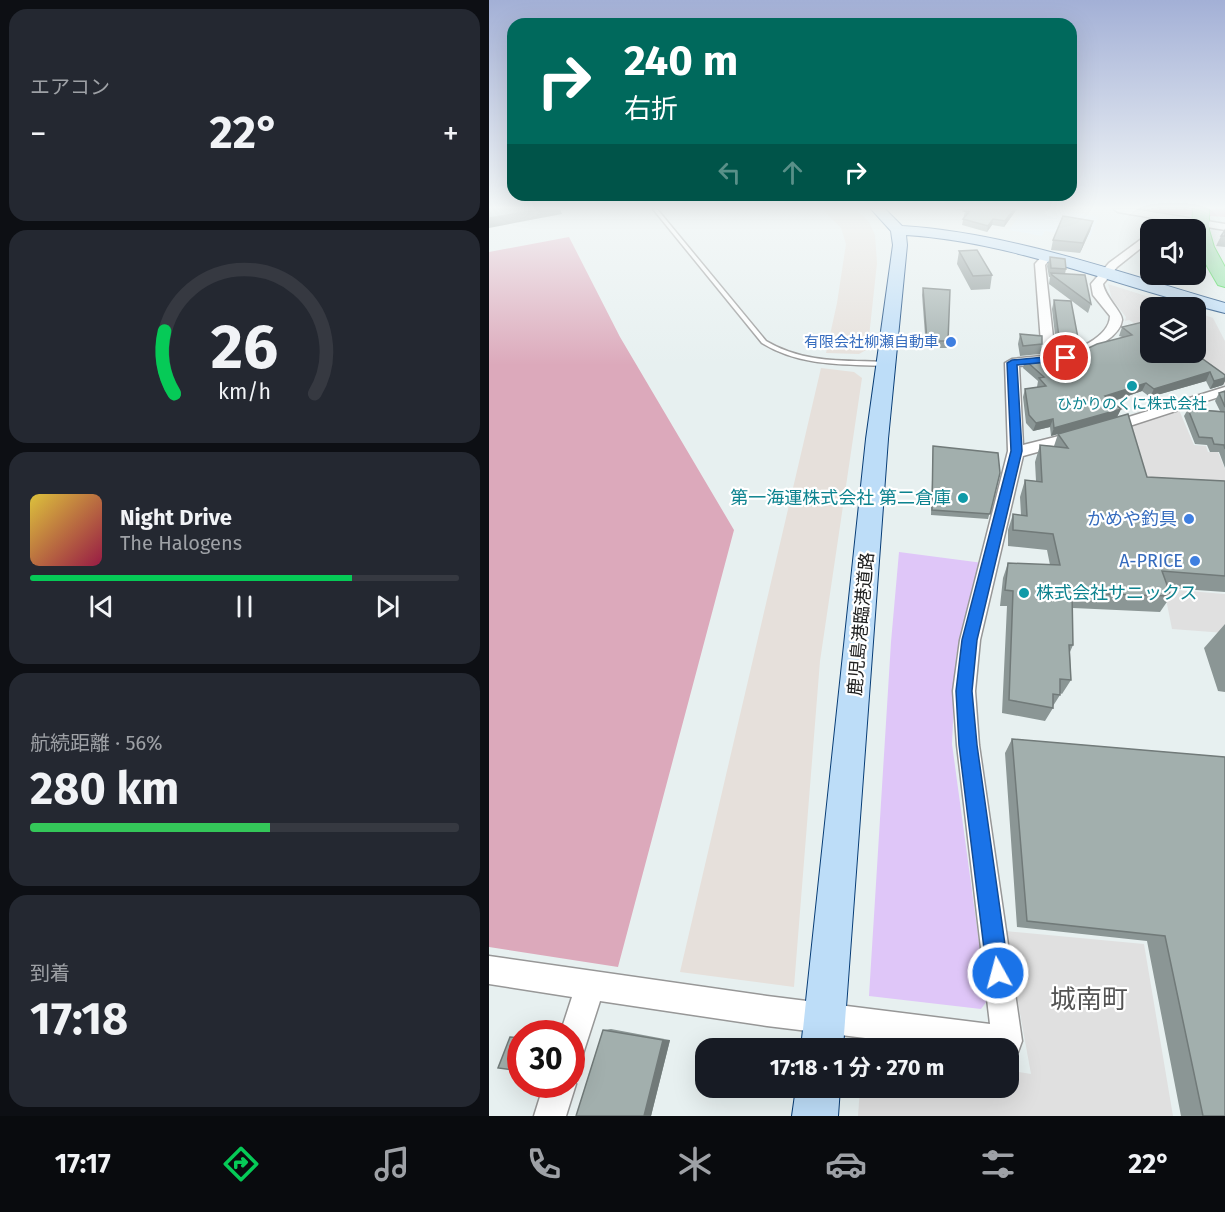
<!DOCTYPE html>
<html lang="ja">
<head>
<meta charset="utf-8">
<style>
  body { margin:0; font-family:"Fira Sans","Noto Sans JP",sans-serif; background:#242831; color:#f1f3f6; height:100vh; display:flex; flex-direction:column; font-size:22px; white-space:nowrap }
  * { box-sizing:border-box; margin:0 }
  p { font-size:20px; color:#9ea1a6 }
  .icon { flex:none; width:33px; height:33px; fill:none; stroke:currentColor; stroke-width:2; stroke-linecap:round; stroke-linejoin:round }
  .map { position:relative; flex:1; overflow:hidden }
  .side { display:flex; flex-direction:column; gap:9px; padding:9px; background:#0d0f14; width:489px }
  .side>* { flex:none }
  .top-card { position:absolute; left:18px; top:18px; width:570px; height:183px; border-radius:18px; box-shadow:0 6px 24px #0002; background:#00695c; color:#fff; overflow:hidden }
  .buttons { position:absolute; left:651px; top:219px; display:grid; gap:12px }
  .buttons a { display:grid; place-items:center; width:66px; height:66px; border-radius:12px; background:#171b24; box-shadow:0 6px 24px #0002; font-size:30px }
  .speed { position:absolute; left:18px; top:1020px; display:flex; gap:12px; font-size:30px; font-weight:700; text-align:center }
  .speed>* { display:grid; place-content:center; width:78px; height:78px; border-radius:50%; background:#171b24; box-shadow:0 6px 24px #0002; line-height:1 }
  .speed .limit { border:9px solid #d22; background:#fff; color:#111 }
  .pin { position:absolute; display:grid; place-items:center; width:51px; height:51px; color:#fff; margin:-26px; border:3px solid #fff; border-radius:50%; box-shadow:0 2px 6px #0007 }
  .me { position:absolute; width:66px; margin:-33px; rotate:353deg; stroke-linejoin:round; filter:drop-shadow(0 0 4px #0008) }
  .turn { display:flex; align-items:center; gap:21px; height:126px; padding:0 18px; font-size:27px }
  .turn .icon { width:78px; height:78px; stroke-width:2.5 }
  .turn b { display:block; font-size:42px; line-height:51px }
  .lanes { display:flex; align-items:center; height:57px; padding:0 18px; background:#0003; justify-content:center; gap:30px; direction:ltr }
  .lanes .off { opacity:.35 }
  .big { font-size:45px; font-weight:700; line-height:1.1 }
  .side .tile { flex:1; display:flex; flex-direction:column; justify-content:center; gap:9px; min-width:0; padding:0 21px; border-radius:18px; background:#242831 }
  .side .dial { align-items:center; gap:0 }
  .dial svg { height:156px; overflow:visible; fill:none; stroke:#363941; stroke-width:7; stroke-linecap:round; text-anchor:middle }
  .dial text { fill:#f1f3f6; stroke:none }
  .song { display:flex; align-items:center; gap:18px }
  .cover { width:72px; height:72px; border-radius:9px; background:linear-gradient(135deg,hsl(50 70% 55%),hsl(340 70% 35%)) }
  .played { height:6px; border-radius:3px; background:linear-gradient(90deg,#06ca57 75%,#363941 75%) }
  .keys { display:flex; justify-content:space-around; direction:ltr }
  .heat { display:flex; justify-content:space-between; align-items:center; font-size:33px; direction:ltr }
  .charge { height:9px; border-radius:4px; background:linear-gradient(90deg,#34c759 56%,#363941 0) }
  .trip { position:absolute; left:206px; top:1038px; width:324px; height:60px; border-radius:18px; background:#171b24; box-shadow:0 6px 24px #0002; font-weight:700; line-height:60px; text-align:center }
  .tabs { display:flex; height:96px; justify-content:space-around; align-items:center; background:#090b0e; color:#9ea1a6 }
  .tabs .icon { width:42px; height:42px }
  .tabs .active { color:#06ca57 }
  .tabs b { font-size:27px; color:#f1f3f6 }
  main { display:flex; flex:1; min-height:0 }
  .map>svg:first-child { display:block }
  .education { fill:#e2f3fe }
  .park { fill:#dfc6f8 }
  .parking { fill:#e0e0e0 }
  .plaza { fill:#e6e0db }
  .water { fill:#dca9bb }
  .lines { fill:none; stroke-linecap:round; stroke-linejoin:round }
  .lane-casing { stroke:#979797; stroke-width:3 }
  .street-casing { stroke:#979797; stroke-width:3 }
  .secondary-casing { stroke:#083d76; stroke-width:2 }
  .highway-casing { stroke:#2cd638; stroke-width:2 }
  .lane { fill:#fff; fill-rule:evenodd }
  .street { fill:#fff; fill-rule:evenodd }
  .secondary { fill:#bdddf8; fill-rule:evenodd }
  .highway { fill:#91e5a4; fill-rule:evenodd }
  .wall { fill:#8b9695 }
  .shaded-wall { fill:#717a79 }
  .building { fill:#a2afad; stroke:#717a79; stroke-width:1.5 }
  .route { fill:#1a73e8; stroke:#114b97; stroke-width:1.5 }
  .shop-dot { fill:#3f7fe0; stroke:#fff; stroke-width:2 }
  .culture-dot { fill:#0f9aa8; stroke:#fff; stroke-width:2 }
  .labels { text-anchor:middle; stroke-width:4.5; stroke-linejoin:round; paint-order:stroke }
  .far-shop-label { font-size:15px; fill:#366cbe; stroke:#fff; text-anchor:end }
  .far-culture-label { font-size:15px; fill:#0d838f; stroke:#fff }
  .culture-label { font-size:18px; fill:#0d838f; stroke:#fff; text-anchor:end }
  .shop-label { font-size:18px; fill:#366cbe; stroke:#fff; text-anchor:end }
  .street-label { font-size:18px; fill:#202020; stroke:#fff }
  .near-quarter-label { font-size:26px; fill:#535353; stroke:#fff }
</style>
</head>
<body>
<main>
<section class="side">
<div class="tile"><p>エアコン</p>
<div class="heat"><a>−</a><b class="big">22°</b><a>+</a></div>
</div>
<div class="tile dial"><svg viewBox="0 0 100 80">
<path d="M14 69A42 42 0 1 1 86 69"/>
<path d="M14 69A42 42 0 0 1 9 37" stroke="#06ca57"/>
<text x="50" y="56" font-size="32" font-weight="700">26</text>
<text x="50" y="72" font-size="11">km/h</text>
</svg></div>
<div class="tile">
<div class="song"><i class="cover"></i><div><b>Night Drive</b><p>The Halogens</p></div></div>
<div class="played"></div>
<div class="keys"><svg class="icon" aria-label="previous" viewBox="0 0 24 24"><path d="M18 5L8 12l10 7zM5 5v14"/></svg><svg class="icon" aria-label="pause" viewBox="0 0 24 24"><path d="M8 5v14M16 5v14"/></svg><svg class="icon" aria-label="next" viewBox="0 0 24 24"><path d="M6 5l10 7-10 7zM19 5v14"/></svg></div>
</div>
<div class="tile"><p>航続距離 · 56%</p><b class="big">280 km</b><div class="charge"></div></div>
<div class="tile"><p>到着</p><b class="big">17:18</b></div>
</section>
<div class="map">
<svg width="736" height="1116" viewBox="0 0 736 1116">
  <rect width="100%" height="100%" fill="#e7f0f0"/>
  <path class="education" d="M535 209H578L577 211 610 217 600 239 556 231 553 236 520 230Z"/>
  <path class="park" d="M410 552 494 563 467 656 463 744 498 1001 492 1009 380 996 402 642Z"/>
  <path class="parking" d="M619 284 692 307 662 308 661 333 640 320 636 321 637 317 623 299Z
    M707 312 724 318 736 341V385L702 361 703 353 706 352Z
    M690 410 705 445 717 446 719 452H729L736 469V497L650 492 632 429Z
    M675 589 736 594V633L683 629Z
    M516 931 655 944 684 1116H369L371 1088H519V1070L542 1074Z"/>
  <path class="plaza" d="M333 209H367L380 222 386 235 388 263 379 346 377 350 370 354 337 353 348 303 357 244 352 228Z
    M332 368 365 372 373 378 331 661 305 987 191 972Z"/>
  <path class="water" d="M652 209H736V217L674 213Z
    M80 237 131 337 245 530 129 967 0 947V252Z"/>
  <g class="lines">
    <g class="lane-casing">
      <path id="lane" d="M164 209H168L277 341C316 364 356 360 399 362L402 364 399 366C355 364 312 367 273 343Z"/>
    </g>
    <g class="street-casing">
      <path id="street" d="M625 209H644L736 224V230L629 212Z
        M662 232V240L628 267 614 284C616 297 634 313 633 320 632 329 624 336 617 341 587 365 566 363 530 366L534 445 590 431 597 436 595 439 534 456 491 640 486 691 490 745 533 1041 529 1052 519 1056V1048H458L278 1026 111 1001 93 1057 82 1061V1034H71L83 997 0 984V956L278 996 501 1024 468 745 464 691 471 640 519 451 516 363 523 359 553 356 546 264 554 255 563 257 556 265 566 355C584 353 621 337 621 316L604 295 602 284 620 263Z
        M736 387V395L619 433 612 428 614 425Z
        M82 1074 87 1084 77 1116H45L55 1084H82Z"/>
    </g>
    <g class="secondary-casing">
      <path id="secondary" d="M382 209H396L413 226C523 233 631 273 736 303V313C630 287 526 242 417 235L418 245 399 439 354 1048H312L377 439 404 245 402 231Z
        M307 1088H351L349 1116H303Z"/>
    </g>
    <g class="highway-casing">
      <path id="highway" d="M704 209H720V230L725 247 736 267V287L729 285 707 247 706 230H703Z"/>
    </g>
    <use href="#lane" class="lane"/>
    <use href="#street" class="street"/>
    <use href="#secondary" class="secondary"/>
    <use href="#highway" class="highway"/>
  </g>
  <path class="wall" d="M464 209H528L515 227 503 225 498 232 473 225 476 211Z
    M604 221 601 231 591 253 562 250 564 240Z
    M736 230V247L727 246 732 236Z
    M470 251 503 275 501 289 482 290 468 264Z
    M561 257 577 269 576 274 602 304 599 313 560 284 561 277H560L558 266Z
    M434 288 459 341 458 348H437L433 295Z
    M565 300 589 338 586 347 568 352 563 309Z
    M658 321 662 352 712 350 709 356 736 375V381L734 385 721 389 717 381 661 397 653 391 622 402 632 409 628 417 658 477 736 481V592L679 588 682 596 671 612 584 608V645L581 652 582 680 573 694 571 693V695L564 706V708L556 721 513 713 518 606H511L514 578 519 563 561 565 558 550 519 546V530L524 514 532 515 531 497 536 480 547 481 546 462 551 445 565 446 569 434 562 436 561 427 544 431 537 423 534 397 536 389 548 387 549 381 534 368 536 360 589 353 633 337 630 336 633 327Z
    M531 334 553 344 551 354 531 356 529 344Z
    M736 391V468L730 452H721L718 445 706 444 695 416 699 409 731 411 726 401 730 393Z
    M444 446 511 473 499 519 442 515Z
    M736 624V692L729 691 715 648Z
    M523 739 736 757V1116H692L658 941 528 927 516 753Z
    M122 1029 181 1040 162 1116H87L114 1030Z"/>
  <path class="shaded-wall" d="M53 209H71L73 214 0 228V218Z
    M525 209H528L515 227 516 221Z
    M504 219 503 225 498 232 499 226Z
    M604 221 601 231 591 253 594 243Z
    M589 338 586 347 568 352 571 344Z
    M712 350 708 358 703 353Z
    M721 372 717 381 661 397 665 389Z
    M736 378V381L734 385 721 389 725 381Z
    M657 383 653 391 613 405 616 396Z
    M632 409 628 417 562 436 565 428Z
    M564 419 561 427 544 431 547 423Z
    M174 1040H181L162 1116H155Z"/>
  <path class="building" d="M0 209H53L0 218Z
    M478 209H525L516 221 504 219 499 226 474 219 480 212 475 211Z
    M574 216 604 221 594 243 564 240Z
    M736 230V236H732Z
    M488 250 503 275 484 276 470 251Z
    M561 257 576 259 577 269 562 268Z
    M562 273 596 275 602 304 563 275Z
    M434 288 461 290 459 341H438Z
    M565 300 582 301 589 338 571 344Z
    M658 321 662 324V352H704L736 375V378L725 381 721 372 665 389 657 383 616 396 632 409 565 428 564 419 547 423 540 415 536 389 557 386 550 378 555 377 536 360 589 353 608 344 643 335 633 327Z
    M531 334 553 336V344L534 346Z
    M706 346 712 350 706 352Z
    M736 391V407L730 393Z
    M699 409 736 412V449L735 445 725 444 723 438 710 437Z
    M639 414 658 477 736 481V576L673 571 682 596 583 593 584 645H580L582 680 571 679V695L564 694V708L520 700 524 591 516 590 519 563 571 565 564 534 524 530V514L538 516 536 480 553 482 551 445 579 448 569 434Z
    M444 446 509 453 511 473 501 514 443 510Z
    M523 739 736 757V1116H714L676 936 538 921Z
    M114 1030 174 1040 155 1116H87Z
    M21 1037 32 1038V1071L9 1068Z"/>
  <linearGradient id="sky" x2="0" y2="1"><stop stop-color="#a3b0d6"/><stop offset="0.57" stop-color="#f4f8f8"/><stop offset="1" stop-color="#f4f8f8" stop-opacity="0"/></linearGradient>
  <rect width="736" height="365" fill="url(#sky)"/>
  <path class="route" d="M577 355 580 356V360L528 365 533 451 488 640 483 691 488 745 520 973 516 981 509 984 501 981 498 973 470 745 467 691 473 640 522 451 518 363 523 360Z"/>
  <g class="shop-dot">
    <circle cx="462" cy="342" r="6"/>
    <circle cx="700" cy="519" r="6"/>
    <circle cx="706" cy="561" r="6"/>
  </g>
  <g class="culture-dot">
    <circle cx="643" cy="386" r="6"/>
    <circle cx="474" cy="498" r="6"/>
    <circle cx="535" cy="593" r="6"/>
  </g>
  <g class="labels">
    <g class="far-shop-label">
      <text x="450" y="347">有限会社柳瀬自動車</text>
    </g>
    <g class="far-culture-label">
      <text x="643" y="409">ひかりのくに株式会社</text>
    </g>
    <g class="culture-label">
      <text x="462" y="504">第一海運株式会社 第二倉庫</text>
      <text x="547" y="599" text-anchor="start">株式会社サニックス</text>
    </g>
    <g class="shop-label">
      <text x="688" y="525">かめや釣具</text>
      <text x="694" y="567">A-PRICE</text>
    </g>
    <g class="street-label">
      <text transform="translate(372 624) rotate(-85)" y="6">鹿児島港臨港道路</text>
    </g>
    <g class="near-quarter-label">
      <text x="600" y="1008">城南町</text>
    </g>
  </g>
</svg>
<div class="buttons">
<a><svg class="icon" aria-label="sound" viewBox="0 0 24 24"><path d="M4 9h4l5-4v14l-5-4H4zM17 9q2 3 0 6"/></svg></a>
<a><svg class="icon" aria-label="layers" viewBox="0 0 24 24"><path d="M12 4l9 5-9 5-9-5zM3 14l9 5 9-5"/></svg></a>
</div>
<div class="speed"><div class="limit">30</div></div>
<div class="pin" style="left:577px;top:358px;background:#d93025"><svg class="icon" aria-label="arrive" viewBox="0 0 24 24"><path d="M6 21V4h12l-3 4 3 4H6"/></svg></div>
<svg class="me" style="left:509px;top:973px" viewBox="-20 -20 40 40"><circle r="17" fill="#1a73e8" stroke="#fff" stroke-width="3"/><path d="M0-11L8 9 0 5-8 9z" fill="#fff"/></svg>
<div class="trip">17:18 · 1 分 · 270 m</div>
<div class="top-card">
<div class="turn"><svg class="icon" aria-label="right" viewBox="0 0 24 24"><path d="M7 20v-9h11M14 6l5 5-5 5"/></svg><div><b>240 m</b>右折</div></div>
<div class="lanes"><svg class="icon off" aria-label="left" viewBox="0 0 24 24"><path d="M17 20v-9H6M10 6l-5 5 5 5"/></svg><svg class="icon off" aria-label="ahead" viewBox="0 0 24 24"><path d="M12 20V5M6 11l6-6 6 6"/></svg><svg class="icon" aria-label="right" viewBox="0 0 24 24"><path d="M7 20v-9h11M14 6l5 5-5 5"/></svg></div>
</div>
</div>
</main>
<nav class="tabs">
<b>17:17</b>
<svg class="icon active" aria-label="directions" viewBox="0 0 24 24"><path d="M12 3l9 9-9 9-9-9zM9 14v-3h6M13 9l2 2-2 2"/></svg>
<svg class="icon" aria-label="music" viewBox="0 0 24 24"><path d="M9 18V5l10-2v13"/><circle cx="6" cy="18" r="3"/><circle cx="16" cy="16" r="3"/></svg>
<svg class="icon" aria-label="phone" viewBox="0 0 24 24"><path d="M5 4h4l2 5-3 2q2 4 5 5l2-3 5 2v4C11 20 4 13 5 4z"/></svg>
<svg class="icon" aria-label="climate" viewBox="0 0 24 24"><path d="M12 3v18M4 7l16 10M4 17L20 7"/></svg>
<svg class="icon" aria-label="car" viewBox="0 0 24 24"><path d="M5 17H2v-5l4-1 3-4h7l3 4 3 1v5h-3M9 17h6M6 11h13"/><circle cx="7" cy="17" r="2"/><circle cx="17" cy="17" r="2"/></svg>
<svg class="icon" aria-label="filters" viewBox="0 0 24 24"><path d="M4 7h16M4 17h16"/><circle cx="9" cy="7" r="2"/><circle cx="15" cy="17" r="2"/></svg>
<b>22°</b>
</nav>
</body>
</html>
